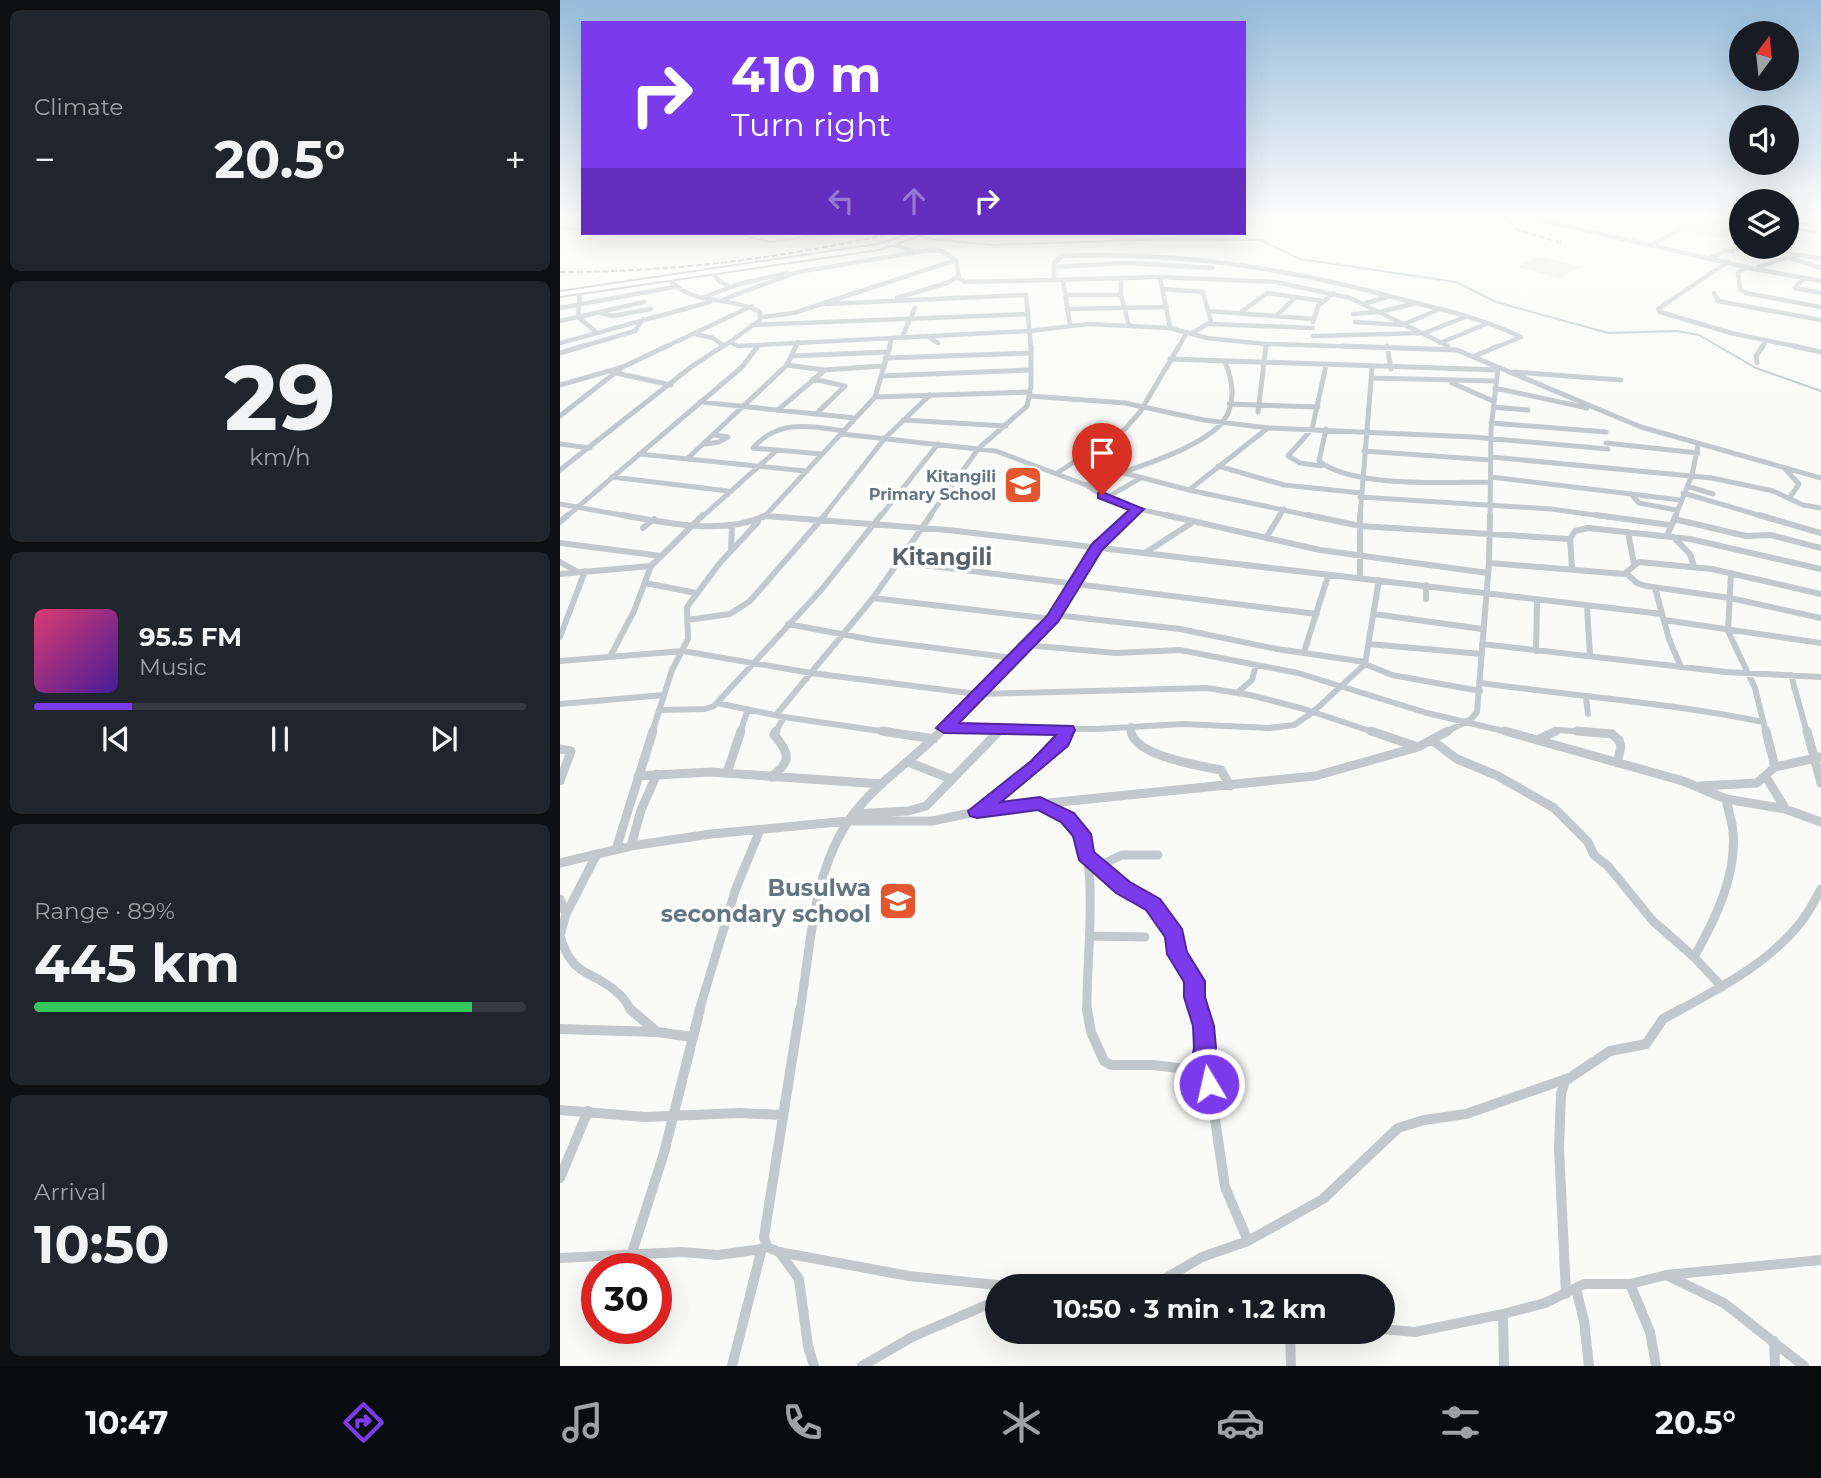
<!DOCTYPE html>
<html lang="en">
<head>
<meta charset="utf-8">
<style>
  body { margin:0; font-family:Montserrat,sans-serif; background:#20242c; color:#f1f3f6; height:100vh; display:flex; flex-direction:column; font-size:26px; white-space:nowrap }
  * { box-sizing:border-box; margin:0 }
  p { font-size:23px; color:#9ea1a6 }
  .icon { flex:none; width:38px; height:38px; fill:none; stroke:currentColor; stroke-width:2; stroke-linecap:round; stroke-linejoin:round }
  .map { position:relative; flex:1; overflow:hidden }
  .drawer { display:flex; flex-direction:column; gap:10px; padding:10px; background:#0d0f14; width:560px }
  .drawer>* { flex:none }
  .guide { position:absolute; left:21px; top:21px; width:665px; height:214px; border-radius:0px; box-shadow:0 7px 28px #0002; background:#7c3aed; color:#fff; overflow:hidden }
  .needle { width:46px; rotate:15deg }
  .controls { position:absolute; left:1169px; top:21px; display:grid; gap:14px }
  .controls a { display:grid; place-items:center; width:70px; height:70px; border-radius:50%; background:#171b24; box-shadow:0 7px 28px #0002; font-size:35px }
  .speed { position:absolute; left:21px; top:1253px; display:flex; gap:14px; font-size:35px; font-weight:700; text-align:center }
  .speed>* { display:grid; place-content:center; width:91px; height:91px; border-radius:50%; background:#171b24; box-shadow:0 7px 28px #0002; line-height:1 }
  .speed .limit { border:10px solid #d22; background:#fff; color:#111 }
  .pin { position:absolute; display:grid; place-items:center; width:60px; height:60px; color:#fff; margin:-72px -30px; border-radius:50% 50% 50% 0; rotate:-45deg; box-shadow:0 0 7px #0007 }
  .pin .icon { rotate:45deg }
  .me { position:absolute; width:77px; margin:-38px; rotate:351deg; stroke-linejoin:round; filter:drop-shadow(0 0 5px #0008) }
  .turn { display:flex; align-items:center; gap:24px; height:147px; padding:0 35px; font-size:32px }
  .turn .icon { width:91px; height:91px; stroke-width:2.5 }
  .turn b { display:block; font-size:49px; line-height:60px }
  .lanes { display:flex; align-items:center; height:66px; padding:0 35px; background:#0003; justify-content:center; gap:35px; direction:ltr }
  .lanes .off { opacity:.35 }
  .big { font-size:52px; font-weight:700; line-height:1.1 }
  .drawer .card { flex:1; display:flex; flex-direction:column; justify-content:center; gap:10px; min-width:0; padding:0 24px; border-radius:10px; background:#20242c }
  .drawer .dial { align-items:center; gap:0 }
  .dial b { font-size:91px; line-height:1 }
  .song { display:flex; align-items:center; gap:21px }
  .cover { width:84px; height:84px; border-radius:10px; background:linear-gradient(135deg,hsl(340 70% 55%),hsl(260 70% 35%)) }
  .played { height:7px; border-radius:4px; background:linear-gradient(90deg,#7c3aed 20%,#363941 20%) }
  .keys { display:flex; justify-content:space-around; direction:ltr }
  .heat { display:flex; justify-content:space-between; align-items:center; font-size:38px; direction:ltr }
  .charge { height:10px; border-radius:5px; background:linear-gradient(90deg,#34c759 89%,#363941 0) }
  .trip { position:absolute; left:425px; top:1274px; width:410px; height:70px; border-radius:35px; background:#171b24; box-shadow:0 7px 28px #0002; font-weight:700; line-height:70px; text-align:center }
  .tab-bar { display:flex; height:112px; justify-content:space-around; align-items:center; background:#090b0e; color:#9ea1a6 }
  .tab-bar .icon { width:49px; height:49px }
  .tab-bar .current { color:#7c3aed }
  .tab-bar b { font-size:32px; color:#f1f3f6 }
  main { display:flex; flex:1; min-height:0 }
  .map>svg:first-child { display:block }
  .built { fill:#e8e9e9 }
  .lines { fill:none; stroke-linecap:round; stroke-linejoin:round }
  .stream { stroke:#bbc7cb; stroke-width:2 }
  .trunk-casing { stroke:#b4b9bd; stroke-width:4 }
  .minor-far4 { stroke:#c3c8cc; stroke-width:4.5 }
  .minor-far3 { stroke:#c3c8cc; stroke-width:5 }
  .minor-far2 { stroke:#c3c8cc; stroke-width:6 }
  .minor-far1 { stroke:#c3c8cc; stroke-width:9 }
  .minor { stroke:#c3c8cc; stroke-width:10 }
  .trunk { fill:#fff; fill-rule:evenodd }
  .rail { stroke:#a2aab0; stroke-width:2; stroke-dasharray:6 2.5; stroke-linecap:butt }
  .route { fill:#7c3aed; stroke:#51269a; stroke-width:2 }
  .labels { text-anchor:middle; stroke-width:7; stroke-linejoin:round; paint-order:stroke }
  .far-poi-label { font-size:16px; font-weight:bold; fill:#657683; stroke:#fff; text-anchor:end }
  .quarter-label { font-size:23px; font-weight:bold; fill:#57646e; stroke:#fff }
  .near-poi-label { font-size:23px; font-weight:bold; fill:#657683; stroke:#fff; text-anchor:end }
</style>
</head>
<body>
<main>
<section class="drawer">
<div class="card"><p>Climate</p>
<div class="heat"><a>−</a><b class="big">20.5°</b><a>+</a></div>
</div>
<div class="card dial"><b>29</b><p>km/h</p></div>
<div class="card">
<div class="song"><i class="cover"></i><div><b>95.5 FM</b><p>Music</p></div></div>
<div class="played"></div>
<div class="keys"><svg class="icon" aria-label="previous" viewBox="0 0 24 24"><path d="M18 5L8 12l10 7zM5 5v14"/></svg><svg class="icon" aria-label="pause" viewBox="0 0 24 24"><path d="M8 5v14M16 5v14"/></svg><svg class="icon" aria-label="next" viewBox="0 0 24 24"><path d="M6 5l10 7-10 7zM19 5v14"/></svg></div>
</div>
<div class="card"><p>Range · 89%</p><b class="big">445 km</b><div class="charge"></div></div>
<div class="card"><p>Arrival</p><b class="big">10:50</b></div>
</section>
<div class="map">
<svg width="1261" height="1366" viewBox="0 0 1261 1366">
  <rect width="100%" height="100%" fill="#fafaf8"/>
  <path class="built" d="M1049 216H1144L1181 223V242Z
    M979 256 995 260 1021 267 999 278 957 267Z"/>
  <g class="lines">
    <path class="stream" d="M0 227 23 230
      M38 233H79
      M134 233 182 235 210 242 269 234 322 233
      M346 233 373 239 432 245 605 239 700 240 740 259 896 282 936 302 1048 333 1117 331 1139 335 1196 368 1261 391"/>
    <g class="trunk-casing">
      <path id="trunk" d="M1177 216H1181V218L1178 217Z
        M1227 222 1261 228V232L1227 226Z
        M356 233H365L319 249 0 296V292L318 245Z"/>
    </g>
    <path class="minor-far4" d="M963 216 1194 269 1261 281
      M333 244 354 252
      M1093 244 1119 230
      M1212 249 1214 247
      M1230 254 1261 258
      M1152 257 1165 251H1173
      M1228 257 1261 268
      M1168 262 1098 309 1100 312 1171 333 1243 348
      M495 267 566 263 652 268
      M1187 267 1178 272 1180 289 1186 293 1261 307
      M1198 267 1228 257V237L1235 226
      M152 272 159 281 170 287
      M600 277 610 328
      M108 278C132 307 169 295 200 312V320L170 342 178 346 470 331 529 324 610 328 647 338 706 344 838 348
      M1244 278 1235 288 1261 293
      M561 279V295L569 326
      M503 280 510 325
      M602 289 643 292 651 322 632 333
      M20 291 18 317 35 331
      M1154 293 1158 301 1261 320
      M506 295H561
      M142 298 179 284 227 273
      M337 298 387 283 399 276
      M164 299 238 272 370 250 382 251 396 260 399 278 405 282 494 280
      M266 304 466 295 471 348
      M803 304 830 296
      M0 308 114 287
      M507 309 607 307
      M648 311 753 319
      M37 312 53 316 91 309
      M680 313 707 293 763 301
      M793 314 820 312 856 303
      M716 316 736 297
      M202 317 234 313 396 260
      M0 321 84 302
      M753 322 758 306 774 293
      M795 322 842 325 880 309
      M650 324 753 328
      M192 325 468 314
      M135 334 153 338 163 345
      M367 336 378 343
      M753 336 864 333 905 317
      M342 337 355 308
      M0 343 150 302
      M880 343 926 324
      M888 346 790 298 716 282 600 277 494 280V263L502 256C620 251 731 269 844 300 884 310 924 319 961 337L934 348
      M17 348 75 331 83 319
      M103 348 192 306
      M160 348 170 342
      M196 348 198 346
      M235 348 238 342
      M329 348 332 338
      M618 348 627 332
      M706 348V344
      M1201 348 1207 340"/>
    <path class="minor-far3" d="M782 346 897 350 1081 427 1261 478
      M827 346 831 369
      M1234 346 1261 352
      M0 353 23 346
      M232 356 327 352
      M915 356 938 346
      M325 358 471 353
      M610 359 938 370
      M1197 363 1196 356 1203 346
      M227 365 264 370
      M954 372 1061 380
      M56 373 111 385
      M321 376 469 370
      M811 378 936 381
      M253 379 285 386 257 413
      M892 383 933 401
      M0 385 63 367 107 346
      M935 388 1027 408
      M470 396 565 403 644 420 708 428 913 437 1048 449
      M315 397 470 392
      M140 402 295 418
      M669 404 758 407
      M933 407 968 410
      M219 409 265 370 322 366
      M698 412 706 346
      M0 416 60 369
      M343 420 446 426
      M931 423 1046 432
      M766 429 759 461C792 488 887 482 930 482
      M282 434 436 451 526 485 546 498 566 506 614 517
      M1046 443 1138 453
      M0 444 30 448
      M145 444 159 442 168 437 155 435
      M804 451 930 460
      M79 454 245 471
      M262 454 193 448C218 419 250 426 284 431
      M931 457 1152 478 1213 491 1243 505 1261 508
      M128 458 227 365 236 346
      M658 466 724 485 801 493
      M761 466 740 463 728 456 752 429 766 366
      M1225 469 1239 484 1230 497
      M0 470 131 367 163 346
      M560 472 629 490 756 517
      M497 473 565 429 580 412 619 346
      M52 477 168 491
      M931 477 1120 500
      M526 485C561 472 643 450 664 420 676 403 673 380 665 362
      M1127 486 1153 494
      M629 490 708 428
      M1123 493 1205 517
      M1071 494 1079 503 1116 510
      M800 497 991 509 1049 517
      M546 498 579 479
      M0 504 72 517
      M206 516 216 517
      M6 517 182 367 198 346
      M142 517 216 451
      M204 517 315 397 330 346
      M263 517 325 438 370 395
      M320 517 378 444
      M369 517 419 448 467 406 471 386V346
      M569 517 577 509
      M719 517 724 509
      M800 517 812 368
      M930 517 931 429 938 368
      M1115 517 1132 475 1138 445"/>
    <path class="minor-far2" d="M62 515C107 523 164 536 207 515
      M606 515 760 550 928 573
      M748 515 800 526 1010 539
      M800 515V579
      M1036 515 1110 525
      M1199 515 1261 533
      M206 516 388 530 1102 614
      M1114 519 1186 536 1211 535 1261 548
      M0 522 8 515
      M83 528 94 519
      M1068 532 1074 564
      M1107 536 1116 515
      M1113 537 1130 554 1134 566
      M706 538 720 515
      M0 543 101 556
      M171 551 172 527
      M585 553 633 522
      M0 562 18 572
      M339 562 757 614
      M929 563 1064 574 1079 562 1152 569 1261 594
      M369 566 376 556
      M1012 568 1010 539 1015 531 1028 528 1130 539 1261 569
      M1171 573 1168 631 1195 688 1206 733
      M0 574 91 566
      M1067 574 1077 583 1086 586 1170 598 1261 618
      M85 583 136 593
      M866 585V599
      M1095 588 1109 639 1121 667
      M313 598 492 619
      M1027 607 1030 656
      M814 614 922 629
      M495 615 620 629 717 649 805 662
      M127 620 170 614 190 601 265 515
      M1104 620 1261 643
      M228 624 313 640 453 658
      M0 637 25 571
      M809 644 922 654
      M922 644 1166 672 1261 677
      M465 645 556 653 620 650 738 673 867 713 952 733
      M976 651 977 600
      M744 652 768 576
      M50 657 74 611 91 566 143 515
      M0 661 123 651 251 673 417 694 647 688 690 695 744 709 816 733
      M805 664 832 675 920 691
      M1231 675 1247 733
      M921 683C1015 696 1110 703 1203 722
      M678 692 692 680 696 665
      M1026 698 1028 714
      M157 703 224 717 334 733
      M0 704 104 695
      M99 710 145 709 154 706 262 589 321 515
      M216 715 313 598 371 515
      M571 726 572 733
      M384 728 536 729 623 724 709 728 734 725 753 712 805 664 819 580
      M92 733 112 670 128 639 127 607 159 564 198 522
      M180 733 188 709
      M215 733 224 717
      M380 733 492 619 537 547 571 515
      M437 733 442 728
      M505 733 507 730
      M884 733 911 719 917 712 929 563 930 515
      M992 733 999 730 1041 733"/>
    <path class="minor-far1" d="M322 731 374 739
      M571 731C574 756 641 766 661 770L670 786
      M811 731 858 747
      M945 731 1123 781 1166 799 1225 809 1261 822
      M1017 731 1052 734 1059 740 1061 747 1057 763
      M1206 731 1215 767
      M1247 731 1261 783
      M977 740 996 731
      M873 741 897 759 938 776 994 808 1028 842 1034 855 1048 866 1093 921 1134 957 1162 987
      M0 749 11 751 0 781
      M348 762 391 779
      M167 773 181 731
      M78 776 150 772 322 784
      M211 777C232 762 230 753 214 735L216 731
      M1206 777 1225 808
      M1140 786 1197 783 1215 767 1261 757
      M480 804C490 809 507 814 514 822 542 855 525 967 527 1011
      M420 809 482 762 506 731
      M293 814 348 811 366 806 439 731
      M71 846 81 810 97 774
      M56 849 93 731
      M526 856 563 888 593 904 615 935 617 954 633 974 639 1011
      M0 863 71 846 151 834 288 821H372L430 809 755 776 858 747 888 731
      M539 866 562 855H598
      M0 899 6 914
      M0 936C13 979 30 968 58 993 64 997 67 1005 72 1011
      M0 936 6 914 37 854
      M531 936 585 937
      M1134 957C1155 920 1177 875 1173 832 1172 820 1168 810 1166 799
      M139 1011 175 891 200 830
      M240 1011C251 946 252 870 292 816 316 783 353 760 381 731
      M1118 1011C1162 987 1210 962 1241 922 1249 912 1255 900 1261 889"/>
    <path class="minor" d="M70 1009 97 1032
      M240 1009 204 1237 207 1247 219 1252 349 1276 447 1286
      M527 1009 531 1032 544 1061 551 1065H593L635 1070 644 1076 651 1092 665 1187 688 1241
      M638 1009C646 1031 645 1049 640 1072
      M0 1029 97 1032 132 1037
      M0 1110 85 1117 180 1113 222 1115
      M0 1178 28 1111
      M220 1253 239 1279 248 1346 254 1366
      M71 1256 104 1153 140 1009
      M0 1258 122 1252 158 1255 202 1249
      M1106 1275 1164 1303 1244 1366
      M1070 1284 1090 1332 1096 1366
      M524 1286H551
      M583 1286 601 1281 642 1257 688 1241 763 1199 838 1128 864 1120 906 1114 1006 1079
      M1016 1289 1024 1321 1029 1366
      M1006 1294 999 1148 1001 1094 1005 1081 1050 1051 1086 1044 1103 1019 1121 1009
      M943 1314 944 1366
      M822 1329 855 1332 943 1314 985 1303 1024 1284H1070L1106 1275 1261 1260
      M730 1332 731 1366
      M1214 1341 1215 1366
      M172 1366 202 1248
      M302 1366 352 1337 438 1300"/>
    <use href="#trunk" class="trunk"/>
    <path class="rail" d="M943 216 957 230 1003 243
      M0 272C114 272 223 258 334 233"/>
  </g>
  <linearGradient id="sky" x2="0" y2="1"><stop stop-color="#96bcdc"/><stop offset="0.53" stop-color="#fdfdfc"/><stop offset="1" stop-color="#fdfdfc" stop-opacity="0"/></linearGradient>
  <rect width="1261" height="407" fill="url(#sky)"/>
  <path class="route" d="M542 492 584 509 542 550 498 622 399 723 513 726 515 730 508 746 441 802 480 797 514 813 531 834 534 852 570 882 600 899 622 929 627 952 645 981V997L654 1026 656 1048 652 1070 660 1084 657 1092 649 1095 641 1092 629 1072 634 1048 633 1026 624 997V982L607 954 605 937 586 910 556 893 519 860 513 836 501 822 478 810 417 818 410 816 408 811 471 761 496 735 384 733 376 728 487 616 532 544 569 510 538 498V493Z"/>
  <defs>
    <g id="school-square" transform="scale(2.0125)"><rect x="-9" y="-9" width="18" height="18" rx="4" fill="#e4572e" stroke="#fff"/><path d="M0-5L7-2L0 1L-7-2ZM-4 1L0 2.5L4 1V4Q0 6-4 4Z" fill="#fff"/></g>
  </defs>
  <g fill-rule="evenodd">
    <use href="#school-square" x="463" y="485"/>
    <use href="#school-square" x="338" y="901"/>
  </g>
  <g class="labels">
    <g class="far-poi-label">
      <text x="436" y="482">Kitangili<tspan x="436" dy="18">Primary School</tspan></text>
    </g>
    <g class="quarter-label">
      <text x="382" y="565">Kitangili</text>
    </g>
    <g class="near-poi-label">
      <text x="311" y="896">Busulwa<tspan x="311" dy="26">secondary school</tspan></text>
    </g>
  </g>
</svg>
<div class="controls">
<a><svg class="needle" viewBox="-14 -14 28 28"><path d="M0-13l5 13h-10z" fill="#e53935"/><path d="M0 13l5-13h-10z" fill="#9ea1a6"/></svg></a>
<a><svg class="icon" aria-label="sound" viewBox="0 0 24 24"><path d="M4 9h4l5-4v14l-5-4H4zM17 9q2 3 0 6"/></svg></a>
<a><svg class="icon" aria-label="layers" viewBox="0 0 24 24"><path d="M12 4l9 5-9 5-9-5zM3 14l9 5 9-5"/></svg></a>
</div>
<div class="speed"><div class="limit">30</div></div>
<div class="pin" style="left:542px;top:495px;background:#d93025"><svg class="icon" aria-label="arrive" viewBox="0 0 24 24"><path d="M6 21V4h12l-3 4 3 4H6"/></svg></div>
<svg class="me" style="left:649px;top:1084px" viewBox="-20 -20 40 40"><circle r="17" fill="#7c3aed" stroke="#fff" stroke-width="3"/><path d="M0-11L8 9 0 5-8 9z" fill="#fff"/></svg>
<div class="trip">10:50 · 3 min · 1.2 km</div>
<div class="guide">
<div class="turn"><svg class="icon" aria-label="right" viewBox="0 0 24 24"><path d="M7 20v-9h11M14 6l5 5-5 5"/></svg><div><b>410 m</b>Turn right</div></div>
<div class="lanes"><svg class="icon off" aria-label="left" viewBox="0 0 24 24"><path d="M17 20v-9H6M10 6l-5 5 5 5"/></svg><svg class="icon off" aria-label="ahead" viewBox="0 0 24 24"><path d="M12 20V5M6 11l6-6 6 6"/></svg><svg class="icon" aria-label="right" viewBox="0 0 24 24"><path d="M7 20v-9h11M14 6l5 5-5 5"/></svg></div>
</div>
</div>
</main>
<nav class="tab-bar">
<b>10:47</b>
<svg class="icon current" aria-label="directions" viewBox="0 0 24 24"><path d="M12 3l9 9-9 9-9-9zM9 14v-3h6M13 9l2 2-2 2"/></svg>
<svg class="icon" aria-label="music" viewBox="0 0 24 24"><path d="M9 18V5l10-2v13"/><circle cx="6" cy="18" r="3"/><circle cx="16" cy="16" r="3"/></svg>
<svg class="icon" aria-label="phone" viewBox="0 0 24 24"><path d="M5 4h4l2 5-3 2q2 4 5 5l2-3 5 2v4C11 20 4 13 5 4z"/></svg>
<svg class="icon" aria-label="climate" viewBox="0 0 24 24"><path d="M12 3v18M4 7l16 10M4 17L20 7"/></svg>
<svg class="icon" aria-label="car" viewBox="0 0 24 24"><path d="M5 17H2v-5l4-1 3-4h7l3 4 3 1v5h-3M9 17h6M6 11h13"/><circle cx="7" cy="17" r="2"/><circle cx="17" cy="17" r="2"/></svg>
<svg class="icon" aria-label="filters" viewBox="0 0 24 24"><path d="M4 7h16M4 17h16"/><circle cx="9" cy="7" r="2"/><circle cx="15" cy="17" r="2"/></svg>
<b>20.5°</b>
</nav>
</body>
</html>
